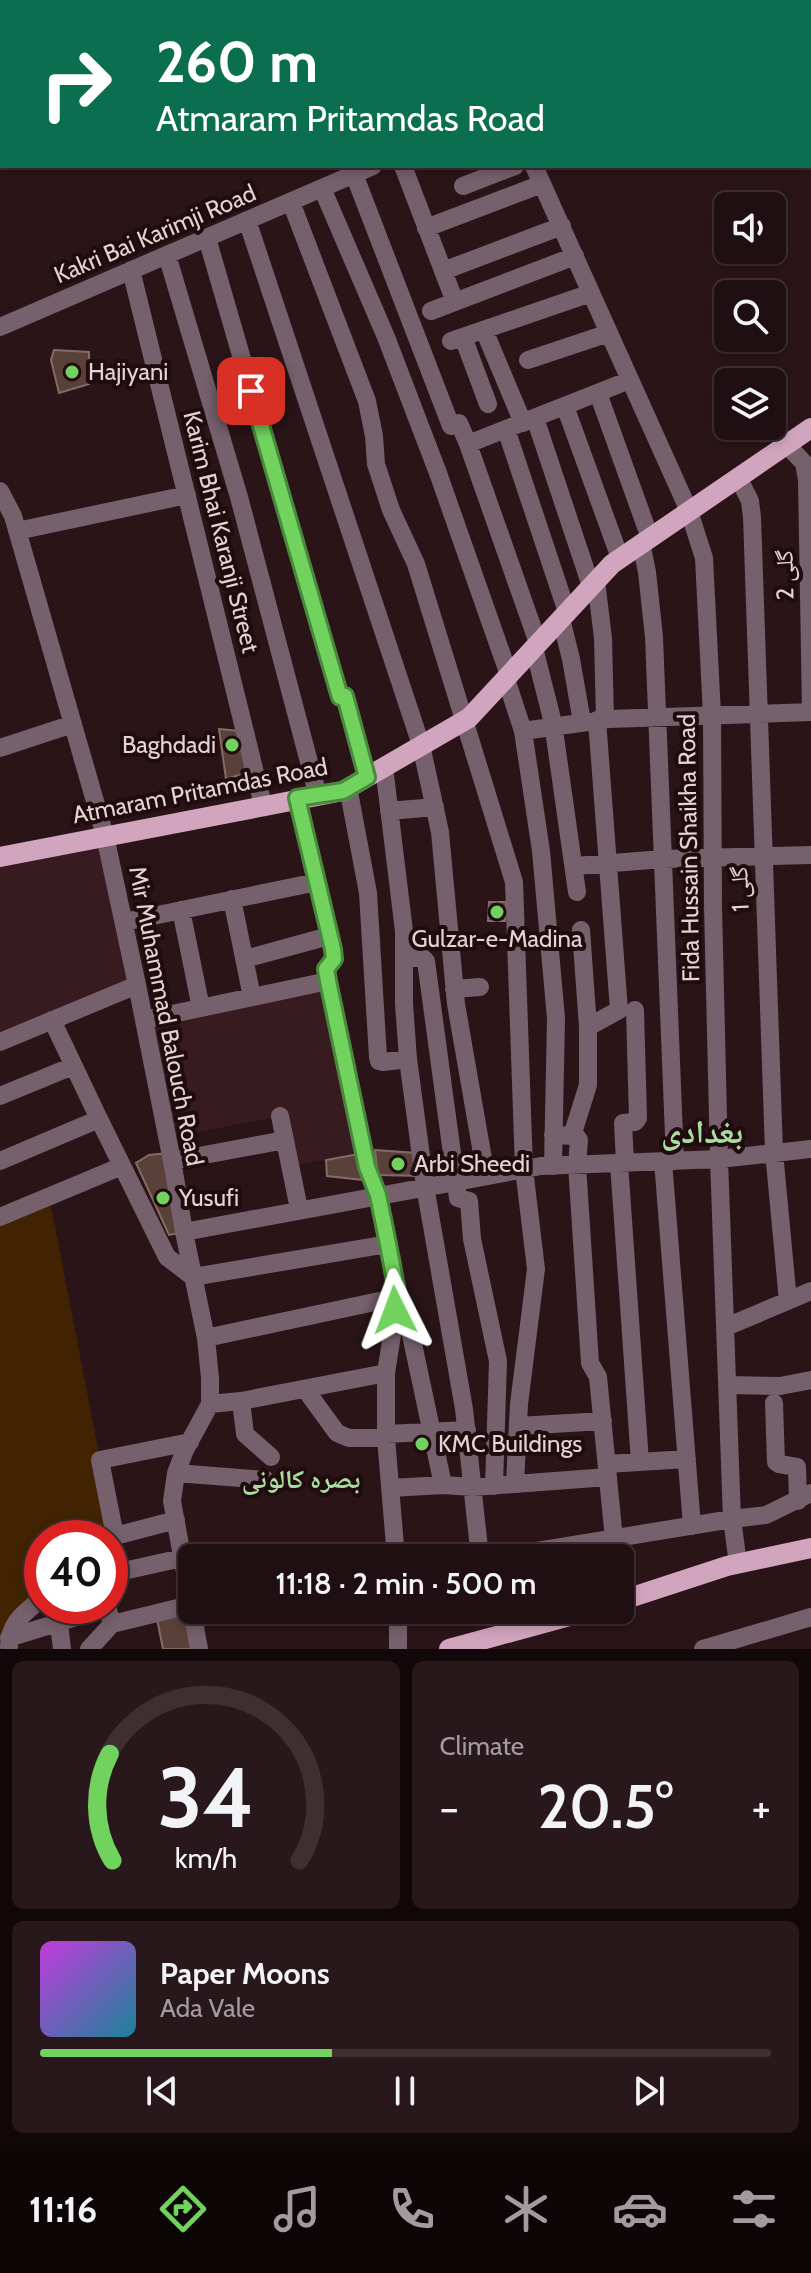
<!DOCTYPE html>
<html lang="en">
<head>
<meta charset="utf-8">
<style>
  body { margin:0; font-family:Cabin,"Noto Naskh Arabic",sans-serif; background:#28181b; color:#f1f3f6; height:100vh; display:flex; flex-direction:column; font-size:30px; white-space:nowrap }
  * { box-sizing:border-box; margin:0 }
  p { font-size:26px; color:#a29c9f }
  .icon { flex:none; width:44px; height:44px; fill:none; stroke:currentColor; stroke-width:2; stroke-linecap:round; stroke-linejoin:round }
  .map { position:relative; height:1649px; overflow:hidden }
  .details { display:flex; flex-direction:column; gap:12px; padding:12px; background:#12080a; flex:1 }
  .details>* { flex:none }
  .guide { position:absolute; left:0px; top:0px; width:812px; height:168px; box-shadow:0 4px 12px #0003,0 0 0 2px #3d2f32; background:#0b6e4f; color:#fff; overflow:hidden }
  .controls { position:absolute; left:714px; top:192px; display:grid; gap:16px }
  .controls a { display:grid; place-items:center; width:72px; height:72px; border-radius:12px; background:#200f12; box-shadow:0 4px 12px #0003,0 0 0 2px #3d2f32; font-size:40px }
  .speed { position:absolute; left:24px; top:1520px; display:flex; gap:16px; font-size:40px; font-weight:700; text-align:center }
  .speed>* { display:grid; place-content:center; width:104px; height:104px; border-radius:50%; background:#200f12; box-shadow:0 4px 12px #0003,0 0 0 2px #3d2f32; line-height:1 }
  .speed .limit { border:12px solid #d22; background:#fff; color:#111 }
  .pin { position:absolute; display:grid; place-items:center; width:68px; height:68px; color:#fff; margin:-34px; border-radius:16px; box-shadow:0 4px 12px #0006 }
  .me { position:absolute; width:88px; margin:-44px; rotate:357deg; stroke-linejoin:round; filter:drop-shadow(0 0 6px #0008) }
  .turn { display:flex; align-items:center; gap:28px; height:168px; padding:0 24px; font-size:36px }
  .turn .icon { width:104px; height:104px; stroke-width:2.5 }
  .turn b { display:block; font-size:56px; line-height:68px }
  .big { font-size:60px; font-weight:600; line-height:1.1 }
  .details .card { flex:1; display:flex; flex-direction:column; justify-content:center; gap:12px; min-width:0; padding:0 28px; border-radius:12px; background:#28181b }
  .details .dial { align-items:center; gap:0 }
  .dial svg { height:208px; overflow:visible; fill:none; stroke:#3d2f32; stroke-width:7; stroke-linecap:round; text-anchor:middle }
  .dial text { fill:#f1f3f6; stroke:none }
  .song { display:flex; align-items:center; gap:24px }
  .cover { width:96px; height:96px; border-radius:12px; background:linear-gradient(135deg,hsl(290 70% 55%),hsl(190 70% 35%)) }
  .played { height:8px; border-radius:4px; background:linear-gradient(90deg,#71d35e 40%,#3d2f32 40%) }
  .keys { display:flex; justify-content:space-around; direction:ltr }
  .heat { display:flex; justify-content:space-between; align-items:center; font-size:44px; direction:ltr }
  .details .tiles { flex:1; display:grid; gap:12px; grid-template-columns:1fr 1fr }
  .card:last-child { grid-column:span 2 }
  .trip { position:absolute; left:178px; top:1544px; width:456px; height:80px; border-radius:12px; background:#200f12; box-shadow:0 4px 12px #0003,0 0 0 2px #3d2f32; font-weight:600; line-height:80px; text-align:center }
  .menu { display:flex; height:128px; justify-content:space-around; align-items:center; background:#0d0607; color:#a29c9f }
  .menu .icon { width:56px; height:56px }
  .menu .selected { color:#71d35e }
  .menu b { font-size:36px; color:#f1f3f6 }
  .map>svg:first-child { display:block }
  .built { fill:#371b20 }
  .green { fill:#412301 }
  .building { fill:#59413a; stroke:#856b64; stroke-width:2 }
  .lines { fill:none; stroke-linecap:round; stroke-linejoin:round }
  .minor { stroke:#75606c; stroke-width:18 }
  .major { stroke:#d2a5be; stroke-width:20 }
  .route-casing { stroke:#49893d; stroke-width:20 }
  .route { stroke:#71d35e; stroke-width:14 }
  .poi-dot { fill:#71d35e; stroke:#200b0f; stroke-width:3 }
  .labels { text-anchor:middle; stroke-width:8; stroke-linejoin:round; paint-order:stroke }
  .street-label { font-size:24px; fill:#e3d3d5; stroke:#200b0f }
  .poi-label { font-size:24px; fill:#e3d3d5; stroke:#200b0f; text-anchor:start }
  .neighbourhood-label { font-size:26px; font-weight:bold; fill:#a9dd9f; stroke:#200b0f }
  .district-label { font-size:32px; font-weight:bold; fill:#a9dd9f; stroke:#200b0f }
</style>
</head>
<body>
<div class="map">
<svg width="811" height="1649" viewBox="0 0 811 1649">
  <rect width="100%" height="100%" fill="#2a1418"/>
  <path class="built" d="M105 836 137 985 0 1041V857Z
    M328 981 359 1154 290 1166 280 1116 168 1138 144 1020Z"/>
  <path class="green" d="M50 1201 115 1536 110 1538H42V1598L9 1638H0V1221Z"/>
  <path class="building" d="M0 0 5 2H2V51H0Z
    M54 350 89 352V384L59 393 51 360Z
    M219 729 240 731 247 759 243 774 226 779Z
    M489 902H506L505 921H488Z
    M375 1150 417 1153 421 1176 378 1175Z
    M167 1153 181 1233 169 1235 136 1163 149 1155Z
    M359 1154 364 1180 327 1176 326 1160Z
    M179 1614 188 1618 194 1649H163L157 1619Z"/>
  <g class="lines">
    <path class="minor" d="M35 0 36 2
      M66 0V2
      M404 0V2
      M460 0 461 2
      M148 2 152 0
      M478 2 483 0
      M570 2 576 0
      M664 2 669 0
      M776 2 781 0
      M0 65 2 64
      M403 166 455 302
      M534 166 689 511 704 558 712 715 713 906 719 1159 732 1519 738 1564
      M354 174 451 426 459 423 468 444 538 643
      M463 186 515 166
      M322 188 386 337 438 473 509 675
      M291 202 367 401 374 436 376 464 391 510 416 564 514 882 524 1169 536 1269 519 1404 515 1484
      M247 220 421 745 440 832 456 1004 486 1176
      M426 228 542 184
      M207 238 340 697 345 696 367 777
      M167 255 239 497 318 796
      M131 270 263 805
      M443 271 562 226
      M431 311 575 256
      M0 327 373 166
      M484 330 523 423
      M463 337 488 404
      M451 341 591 293
      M528 360 609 333
      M598 393 650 538
      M565 406 620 558
      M535 418 591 586
      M506 429 567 612
      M468 444 630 380
      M787 445 804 463 807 480 811 711
      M738 477 750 501 752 517 774 1152 788 1301
      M0 491 13 516 105 836 137 985 173 1166 184 1232 206 1338 210 1378V1404L185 1450 176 1473 172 1501 199 1649
      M17 531 187 495
      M641 543 647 572 654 637 675 1161
      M596 581 603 638 605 719
      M561 619 571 659 582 722
      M534 648 553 723 577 892
      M506 679 523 731 541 851 556 1018 553 1166
      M523 731 609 719 811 712
      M0 748 73 724
      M384 767 404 931V1004L408 1059 425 1186 464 1409 480 1558
      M348 787 368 893 378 1057 379 1061 383 1062 408 1059
      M297 798 333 949 334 959 326 969 328 981 367 1167 378 1195 398 1297 386 1373V1438L396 1558
      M389 811 435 807
      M575 866 663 859 811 855
      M232 899 252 997
      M181 910 201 1008
      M124 922 317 882
      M404 958H423L426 961 458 1198 469 1201 472 1239 498 1361 494 1486
      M245 959 329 936
      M454 989 480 987
      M52 1020 99 1119
      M144 1020 328 981
      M588 1027 619 1010 597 720
      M0 1042 137 985
      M0 1096 73 1066
      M280 1116 299 1209
      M553 1135 576 1136 579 1140 577 1165 590 1363 598 1377 614 1539
      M572 1136 588 1085V1027L581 930
      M0 1161 99 1119 167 1257 193 1277 388 1244
      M172 1161 285 1140
      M663 1161 692 1526
      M619 1163 640 1462
      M625 1163 623 1123 635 1122 638 1118 635 1010
      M0 1217 122 1166
      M184 1232 541 1166 719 1159 811 1149
      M726 1327 811 1291
      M206 1338 398 1297 407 1316 443 1485
      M727 1385 780 1386 811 1380
      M305 1389 337 1433 349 1438H386
      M241 1401 245 1434 271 1457
      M774 1403 776 1462 779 1464 797 1467 798 1501
      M210 1404 241 1401 386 1373
      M518 1426 603 1421
      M386 1434 467 1430
      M607 1464 687 1459
      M176 1473 266 1480
      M390 1488 443 1485 473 1487 608 1477
      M115 1536 100 1460 190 1442
      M110 1540 115 1536 176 1520
      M494 1558 732 1519 766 1515 811 1493
      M110 1574 182 1558
      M398 1610V1649
      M192 1615 216 1610
      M59 1623 62 1649
      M9 1638 105 1608 108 1610 112 1624
      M9 1646C10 1621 24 1614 42 1598
      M89 1649 112 1624 190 1605
      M703 1649 811 1617"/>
    <path class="major" d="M0 857 343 791 469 718 612 564 811 428
      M620 1601 727 1566 811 1548
      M449 1649 591 1610"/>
  </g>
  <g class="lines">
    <g class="route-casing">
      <path id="route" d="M251 391 340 697 345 696 367 777 343 791 297 798 333 949 334 959 326 969 328 981 367 1167 378 1195 388 1244 398 1297 395 1310"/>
    </g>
    <use href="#route" class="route"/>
  </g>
  <g class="poi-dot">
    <circle cx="72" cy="372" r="8"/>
    <circle cx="232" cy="745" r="8"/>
    <circle cx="497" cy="912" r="8"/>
    <circle cx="398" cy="1164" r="8"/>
    <circle cx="163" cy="1198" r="8"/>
    <circle cx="422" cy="1444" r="8"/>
  </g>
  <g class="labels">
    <g class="street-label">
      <text transform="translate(155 234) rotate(-23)" y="8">Kakri Bai Karimji Road</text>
      <text transform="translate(221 532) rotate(76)" y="8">Karim Bhai Karanji Street</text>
      <text transform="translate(785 575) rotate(-91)" y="8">گلی 2</text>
      <text transform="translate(200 791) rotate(-11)" y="8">Atmaram Pritamdas Road</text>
      <text transform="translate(689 848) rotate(-91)" y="8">Fida Hussain Shaikha Road</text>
      <text transform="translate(740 889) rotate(-92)" y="8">گلی 1</text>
      <text transform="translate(166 1016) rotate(79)" y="8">Mir Muhammad Balouch Road</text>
    </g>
    <g class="poi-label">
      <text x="88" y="380">Hajiyani</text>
      <text x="216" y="753" text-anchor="end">Baghdadi</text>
      <text x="497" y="947" text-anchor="middle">Gulzar-e-Madina</text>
      <text x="414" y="1172">Arbi Sheedi</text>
      <text x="179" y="1206">Yusufi</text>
      <text x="438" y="1452">KMC Buildings</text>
    </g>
    <g class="neighbourhood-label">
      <text x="301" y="1488">بصرہ کالونی</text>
    </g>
    <g class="district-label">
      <text x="702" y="1143">بغدادی</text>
    </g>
  </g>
</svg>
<div class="controls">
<a><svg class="icon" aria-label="sound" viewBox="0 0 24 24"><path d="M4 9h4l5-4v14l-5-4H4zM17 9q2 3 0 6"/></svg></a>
<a><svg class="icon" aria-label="search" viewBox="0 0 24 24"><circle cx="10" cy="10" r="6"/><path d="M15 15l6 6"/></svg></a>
<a><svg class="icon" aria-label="layers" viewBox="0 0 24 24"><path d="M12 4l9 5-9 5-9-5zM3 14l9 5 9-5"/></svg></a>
</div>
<div class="speed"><div class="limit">40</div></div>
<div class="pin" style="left:251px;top:391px;background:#d93025"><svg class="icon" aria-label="arrive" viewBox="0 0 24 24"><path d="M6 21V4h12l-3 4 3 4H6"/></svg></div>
<svg class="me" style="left:395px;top:1310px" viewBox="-20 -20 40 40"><path d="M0-17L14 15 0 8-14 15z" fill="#71d35e" stroke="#fff" stroke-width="4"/></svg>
<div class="trip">11:18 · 2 min · 500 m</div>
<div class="guide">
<div class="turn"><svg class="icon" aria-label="right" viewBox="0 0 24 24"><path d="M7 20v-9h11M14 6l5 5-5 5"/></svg><div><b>260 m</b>Atmaram Pritamdas Road</div></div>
</div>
</div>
<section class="details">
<div class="tiles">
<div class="card dial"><svg viewBox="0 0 100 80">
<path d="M14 69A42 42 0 1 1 86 69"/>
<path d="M14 69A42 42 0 0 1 13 28" stroke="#71d35e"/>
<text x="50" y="56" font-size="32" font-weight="700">34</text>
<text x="50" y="72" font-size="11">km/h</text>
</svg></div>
<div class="card"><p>Climate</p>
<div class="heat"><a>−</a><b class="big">20.5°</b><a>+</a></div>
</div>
<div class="card">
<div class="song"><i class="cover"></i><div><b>Paper Moons</b><p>Ada Vale</p></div></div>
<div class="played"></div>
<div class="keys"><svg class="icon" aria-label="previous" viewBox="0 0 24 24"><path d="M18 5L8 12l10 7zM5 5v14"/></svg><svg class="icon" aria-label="pause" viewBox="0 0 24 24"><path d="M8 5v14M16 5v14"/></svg><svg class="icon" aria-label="next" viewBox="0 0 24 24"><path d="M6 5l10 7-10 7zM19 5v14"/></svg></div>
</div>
</div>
</section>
<nav class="menu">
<b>11:16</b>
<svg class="icon selected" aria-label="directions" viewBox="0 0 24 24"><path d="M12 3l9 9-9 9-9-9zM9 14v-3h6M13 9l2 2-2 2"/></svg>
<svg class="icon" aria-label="music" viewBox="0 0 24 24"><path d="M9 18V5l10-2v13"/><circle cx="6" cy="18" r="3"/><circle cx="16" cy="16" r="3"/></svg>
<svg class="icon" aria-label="phone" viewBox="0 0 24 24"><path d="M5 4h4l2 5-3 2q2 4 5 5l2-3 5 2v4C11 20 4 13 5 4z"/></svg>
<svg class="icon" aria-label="climate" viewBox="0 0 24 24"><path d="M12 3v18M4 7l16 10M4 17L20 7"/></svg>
<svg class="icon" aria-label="car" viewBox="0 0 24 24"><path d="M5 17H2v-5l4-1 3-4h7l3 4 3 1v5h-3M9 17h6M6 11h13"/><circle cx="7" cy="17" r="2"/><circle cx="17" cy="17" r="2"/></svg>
<svg class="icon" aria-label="filters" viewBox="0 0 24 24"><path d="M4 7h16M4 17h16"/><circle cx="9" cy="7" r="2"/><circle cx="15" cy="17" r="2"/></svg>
</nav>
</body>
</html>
